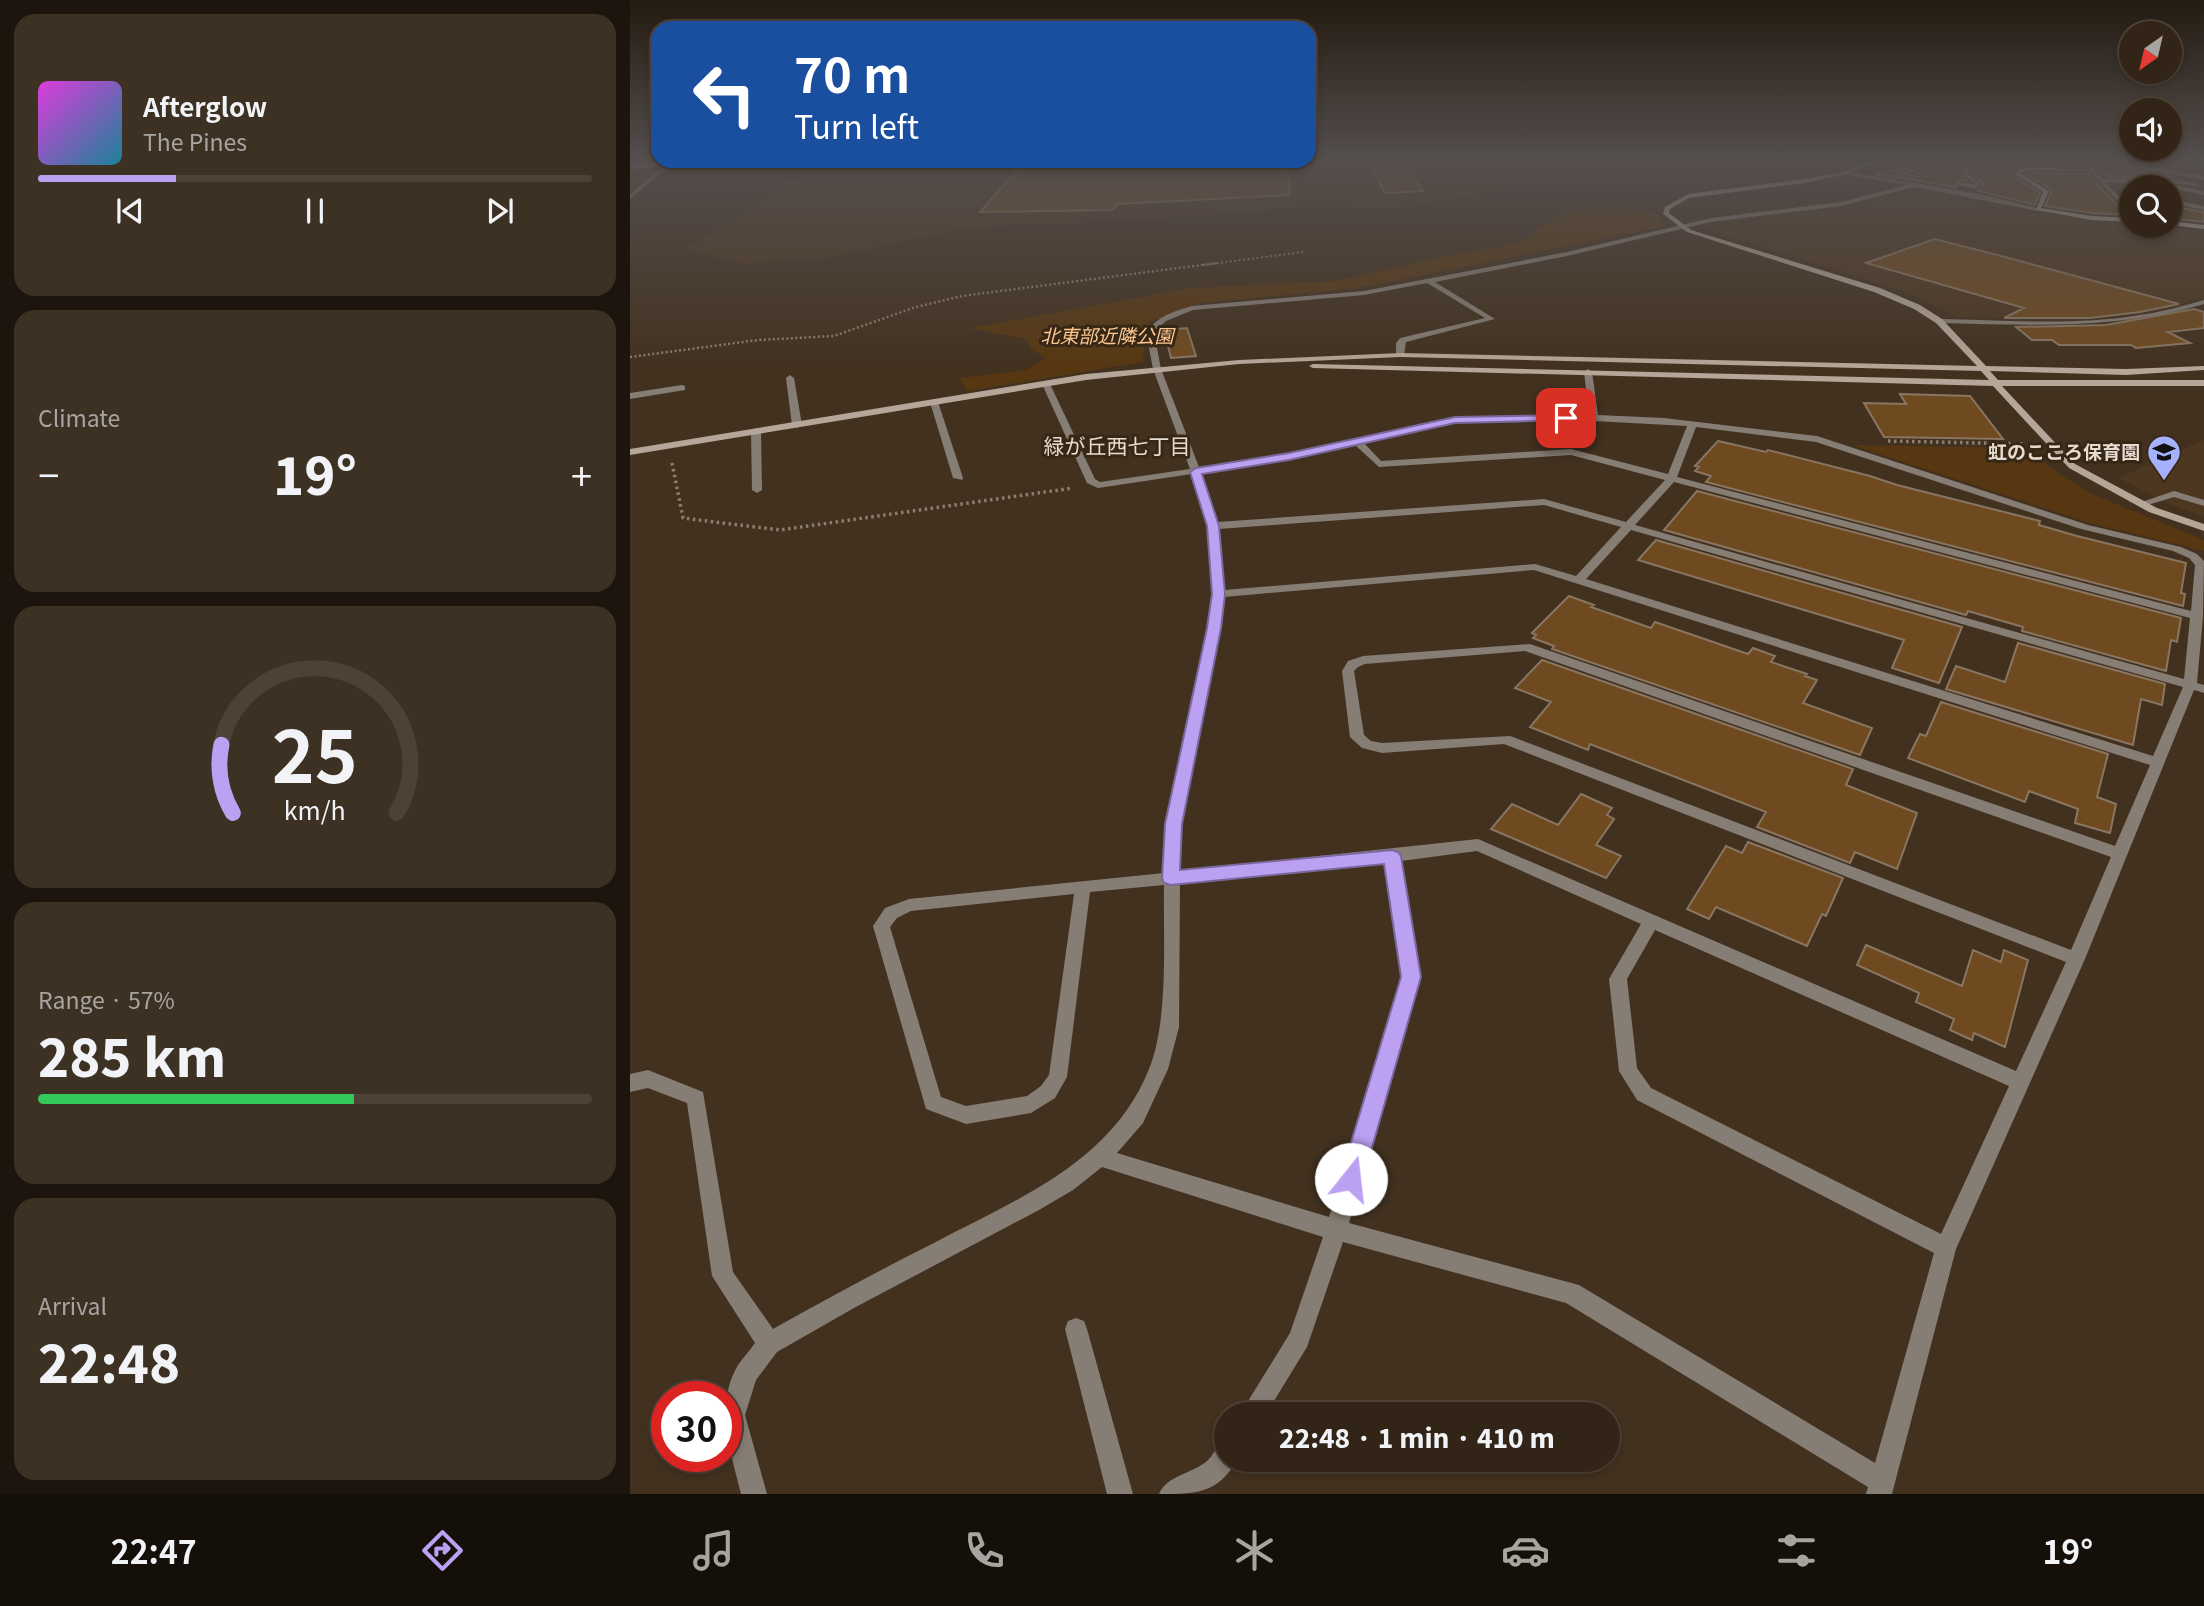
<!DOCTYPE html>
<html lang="en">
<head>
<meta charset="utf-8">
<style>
  body { margin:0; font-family:Georgia,"Noto Sans JP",serif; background:#3d3124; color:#f1f3f6; height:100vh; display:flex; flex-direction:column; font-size:26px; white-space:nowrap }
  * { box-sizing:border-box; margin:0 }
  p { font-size:23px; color:#a8a5a1 }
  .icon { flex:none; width:38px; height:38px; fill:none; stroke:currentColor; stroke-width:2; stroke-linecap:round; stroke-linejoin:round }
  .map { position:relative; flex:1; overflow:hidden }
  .side { display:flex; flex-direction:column; gap:14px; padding:14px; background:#1c140d; width:630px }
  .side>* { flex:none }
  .guide { position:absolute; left:21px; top:21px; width:665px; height:147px; border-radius:21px; box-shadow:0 4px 10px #0003,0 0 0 2px #4d4236; background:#1a4fa0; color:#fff; overflow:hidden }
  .needle { width:46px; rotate:214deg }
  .controls { position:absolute; left:1489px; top:21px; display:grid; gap:14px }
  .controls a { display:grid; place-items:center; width:63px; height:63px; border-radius:50%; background:#322517; box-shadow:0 4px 10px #0003,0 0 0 2px #4d4236; font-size:35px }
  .speed { position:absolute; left:21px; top:1381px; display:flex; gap:14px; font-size:35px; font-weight:700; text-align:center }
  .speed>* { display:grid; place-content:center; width:91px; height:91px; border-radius:50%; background:#322517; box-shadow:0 4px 10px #0003,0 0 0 2px #4d4236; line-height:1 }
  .speed .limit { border:10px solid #d22; background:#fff; color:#111 }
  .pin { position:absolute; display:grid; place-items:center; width:60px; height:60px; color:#fff; margin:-30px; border-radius:14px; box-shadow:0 4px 10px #0006 }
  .me { position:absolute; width:77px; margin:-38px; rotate:16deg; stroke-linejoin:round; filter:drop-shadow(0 0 5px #0008) }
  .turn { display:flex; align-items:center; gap:24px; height:147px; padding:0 28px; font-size:32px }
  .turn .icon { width:91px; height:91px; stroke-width:2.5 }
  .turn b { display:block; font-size:49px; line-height:60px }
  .big { font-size:52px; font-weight:800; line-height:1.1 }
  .side .widget { flex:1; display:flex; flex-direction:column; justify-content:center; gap:10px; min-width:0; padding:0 24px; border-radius:21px; background:#3d3124 }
  .side .dial { align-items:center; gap:0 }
  .dial svg { height:182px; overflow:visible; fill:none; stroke:#4d4236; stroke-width:7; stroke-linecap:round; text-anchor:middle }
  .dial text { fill:#f1f3f6; stroke:none }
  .song { display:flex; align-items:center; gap:21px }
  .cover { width:84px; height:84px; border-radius:10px; background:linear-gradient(135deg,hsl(300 70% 55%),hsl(190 70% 35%)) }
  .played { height:7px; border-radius:4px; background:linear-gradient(90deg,#bca0f2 25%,#4d4236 25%) }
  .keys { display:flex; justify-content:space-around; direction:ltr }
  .heat { display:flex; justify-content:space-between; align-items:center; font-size:38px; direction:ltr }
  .charge { height:10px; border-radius:5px; background:linear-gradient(90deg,#34c759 57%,#4d4236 0) }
  .trip { position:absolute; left:584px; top:1402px; width:406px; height:70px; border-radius:35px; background:#322517; box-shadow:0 4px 10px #0003,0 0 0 2px #4d4236; font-weight:800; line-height:70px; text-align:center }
  .tab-bar { display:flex; height:112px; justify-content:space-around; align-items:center; background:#140f09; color:#a8a5a1 }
  .tab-bar .icon { width:49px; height:49px }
  .tab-bar .active { color:#bca0f2 }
  .tab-bar b { font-size:32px; color:#f1f3f6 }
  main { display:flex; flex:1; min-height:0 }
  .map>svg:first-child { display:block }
  .built { fill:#4d3720 }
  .green { fill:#573712 }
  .building { fill:#6f4a20; stroke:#897662; stroke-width:2 }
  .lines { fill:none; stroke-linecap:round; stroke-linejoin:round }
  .path-far2 { stroke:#8c7e6f; stroke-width:2; stroke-dasharray:2 2.5; stroke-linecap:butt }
  .path-far1 { stroke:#8c7e6f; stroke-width:2.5; stroke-dasharray:2 2.5; stroke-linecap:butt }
  .path { stroke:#8c7e6f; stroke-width:3.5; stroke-dasharray:2.5 3.5; stroke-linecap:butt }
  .lane { fill:#867d74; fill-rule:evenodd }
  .street { fill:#867d74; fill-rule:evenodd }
  .secondary { fill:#b4a698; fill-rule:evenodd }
  .primary { fill:#d7c5b3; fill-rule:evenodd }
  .route { fill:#bca0f2; stroke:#7a689d; stroke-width:2 }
  .labels { text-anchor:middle; stroke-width:6; stroke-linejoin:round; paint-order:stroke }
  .far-park-label { font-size:19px; font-style:italic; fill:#fdc790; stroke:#372715 }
  .far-poi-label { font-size:19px; font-weight:bold; fill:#e6dbd0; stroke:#372715; text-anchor:end }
  .far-neighbourhood-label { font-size:21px; fill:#e6dbd0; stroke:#372715 }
</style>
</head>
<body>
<main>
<section class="side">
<div class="widget">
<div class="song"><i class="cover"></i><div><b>Afterglow</b><p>The Pines</p></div></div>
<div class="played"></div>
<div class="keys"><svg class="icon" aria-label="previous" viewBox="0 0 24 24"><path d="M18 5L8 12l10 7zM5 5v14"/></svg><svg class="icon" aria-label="pause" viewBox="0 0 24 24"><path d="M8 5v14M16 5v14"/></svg><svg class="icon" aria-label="next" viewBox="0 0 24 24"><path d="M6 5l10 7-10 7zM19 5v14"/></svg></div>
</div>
<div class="widget"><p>Climate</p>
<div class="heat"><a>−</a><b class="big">19°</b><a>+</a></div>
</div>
<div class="widget dial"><svg viewBox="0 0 100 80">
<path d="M14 69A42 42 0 1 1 86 69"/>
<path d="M14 69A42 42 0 0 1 9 39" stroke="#bca0f2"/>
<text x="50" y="56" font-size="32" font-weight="700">25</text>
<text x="50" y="72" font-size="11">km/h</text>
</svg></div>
<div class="widget"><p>Range · 57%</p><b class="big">285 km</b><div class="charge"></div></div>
<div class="widget"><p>Arrival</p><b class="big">22:48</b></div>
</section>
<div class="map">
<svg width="1574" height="1494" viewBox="0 0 1574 1494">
  <rect width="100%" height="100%" fill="#42311f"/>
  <path class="built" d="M1151 160 1106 171 925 179 763 210 690 206 499 221 343 227 194 258 113 264 55 249 135 199 184 161Z
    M1283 189 1424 216 1501 223 1502 226 1548 227 1574 232V297L1542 307 1488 316 1430 319 1328 317 1275 292 1069 227 1083 222 1215 206Z
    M1574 440V517L1537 503 1488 478Z"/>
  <path class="green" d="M979 206 1025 212 1037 226 729 288 570 303 520 322 515 331 513 362 337 391 330 378 396 370 416 358 401 349 396 339 340 328 561 288 707 281 805 258 889 243 936 211Z
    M1222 445 1396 448 1425 471 1460 493 1574 540V551L1460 523Z"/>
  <path class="building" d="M1312 160H1340L1335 163 1329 174 1337 180 1327 181 1326 187 1245 174 1283 166 1268 172 1267 175 1290 181 1293 176 1287 173Z
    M1356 160H1407L1409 164H1397L1380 174 1410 193 1405 205 1348 191 1354 185 1341 172 1343 168 1355 163Z
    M1417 160H1461L1456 168 1420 165Z
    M395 161H657L660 195 487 204 483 210 350 212Z
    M775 162 793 191 755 193 740 164Z
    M1472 165 1541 177 1536 179 1568 185 1473 175 1468 170V167Z
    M1399 173 1458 174 1497 215 1462 213 1415 206 1422 190 1396 174Z
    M1540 206 1574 212V222L1540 218Z
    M1305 239 1394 262 1549 304 1510 312 1460 318H1374L1394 308 1236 263Z
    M1564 309 1574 312V328L1538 332 1560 343 1506 348 1501 345H1429L1422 340H1402L1386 327 1476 325Z
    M557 328 566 356 541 358 534 330Z
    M1270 394 1340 396 1373 439 1254 437 1234 403 1276 404Z
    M1088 441 1136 452 1138 450 1240 476 1267 485 1410 521 1409 525 1447 536 1556 563 1551 593 1555 594 1553 606 1076 482 1081 476 1065 471 1069 467 1065 466Z
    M1067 491 1551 618 1547 642 1541 640 1536 671 1392 631 1393 627 1338 611 1336 615 1034 530Z
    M1026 540 1332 627 1309 683 1262 668 1274 640 1008 560Z
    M939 596 964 605 961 607 1021 628 1025 622 1118 654 1123 648 1145 656 1141 662 1177 674 1175 676 1187 680 1173 703 1242 728 1230 755 922 649 924 646 903 638 906 635 902 633Z
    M1388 643 1535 684 1532 705 1511 699 1503 745 1316 689 1326 666 1375 682Z
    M912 660 1223 769 1216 785 1287 813 1267 869 1225 852 1220 863 1127 827 1136 812 960 744 958 750 900 727 921 702 885 688Z
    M1311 702 1478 754 1467 797 1486 804 1480 833 1445 823 1448 809 1399 791 1395 802 1278 758 1290 734 1296 736Z
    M951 794 982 808 977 815 984 819 966 845 991 856 976 878 861 829 882 804 928 825Z
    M1118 842 1213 878 1196 916 1192 914 1177 946 1086 907 1079 919 1057 909 1096 846 1112 853Z
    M1236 945 1332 986 1343 950 1371 962 1374 950 1398 960 1375 1047 1344 1033 1342 1040 1320 1030 1324 1019 1286 1002 1289 993 1227 965Z"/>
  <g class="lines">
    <path class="path-far2" d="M573 265 673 252"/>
    <path class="path-far1" d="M0 357 128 340 204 336 286 307 332 296 587 263"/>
    <path class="path" d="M1258 441 1396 444
      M42 463 53 518 150 530 443 488"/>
    <path class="lane" d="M160 375 164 378 172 425 167 428 162 425 156 378Z
      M52 385 55 386V390L0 399V393Z
      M301 400 308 402 333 478 332 480 323 478 300 402Z
      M126 428 131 431 132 490 127 493 122 490 121 431Z
      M1544 491 1574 500V506L1544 497 1511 507 1506 504Z"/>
    <path class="street" d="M1303 160H1310L1278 174 1290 176V178L1269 174Z
      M1346 160 1354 161 1341 166 1338 173 1351 185 1346 189 1327 185 1329 182 1346 184 1332 173 1337 164Z
      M1410 160H1414L1419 169H1415Z
      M1467 160H1479L1574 176V180L1472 162 1465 165V171L1472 178 1531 182 1574 191V195L1531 186 1475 182 1502 209 1500 214 1459 171V164Z
      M1550 160 1574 162V166L1553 162Z
      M32 161H38L42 164 0 199V194L36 164Z
      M1214 171 1350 194 1411 209 1408 211 1284 187 1211 206 1081 222 937 256 805 282 865 319 776 342 774 355 770 357 766 355V343L770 338 855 318 797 283 734 295 563 310 536 321 524 332 531 369 569 467 659 454 825 417 959 415 954 372 958 369 962 372 968 415 1034 418 1187 436 1458 525 1551 547 1567 554 1574 561 1573 616 1567 683 1574 685V693L1564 690 1455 959 1326 1249 1262 1494H1236L1238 1487 936 1303 713 1242 677 1347 636 1414H610L660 1333 693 1237 472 1167 443 1190 409 1210 224 1308 147 1352 126 1380 115 1415 137 1494H111C101 1453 84 1405 108 1365 113 1358 120 1350 125 1343L82 1276 57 1103 18 1088 0 1092V1074L18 1070 73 1092 103 1272 143 1329C195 1300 248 1271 302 1244 385 1200 482 1163 519 1069 539 1020 533 939 534 885L460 892 437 1077 425 1098 401 1113 336 1124 296 1109 243 926 255 908 279 899 534 873 535 824 578 628 582 594 578 526 562 474 468 488 457 483 412 384 413 382 420 384 465 479 470 482 560 469 523 369 516 332C528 316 544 311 562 306L734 291 937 252 1081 218 1211 202 1277 185 1212 174ZM964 421 1057 426 1038 474 941 449 751 461 734 443 825 423ZM1066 427 1186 442 1451 529 1543 551 1559 558 1565 565 1561 611 1047 477ZM725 445 749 467 941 455 1035 480 996 522 914 499 587 522 571 473 659 460ZM1044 482 1560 618 1554 679 1005 525ZM914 505 991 527 946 576 905 564 594 590 589 529ZM1001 530 1553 687 1523 756 956 579ZM904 570 1520 765 1485 846 900 644 733 656 718 661 712 671 720 737 732 748 752 753 874 744 1436 962 1386 1071 848 839 550 871 551 824 590 628 594 597ZM895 651 1481 857 1441 950 880 736 752 743 741 741 734 735 724 671 728 667 735 664ZM847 851 1011 924 979 979 989 1071 1007 1100 1304 1253 1245 1463 949 1285 719 1223 790 977 771 861ZM755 863 772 977 699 1217 487 1153 513 1123 538 1069 549 1027 550 883ZM444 894 419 1075 411 1086 397 1096 336 1106 311 1097 260 927 267 918 281 911ZM1025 930 1379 1086 1311 1234 1021 1088 1007 1068 997 979Z
      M1540 199 1574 206V210L1540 203Z
      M1574 300V304C1487 330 1399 325 1309 323L1305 321 1309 319C1376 320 1444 326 1510 315 1532 312 1553 306 1574 300Z
      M446 1318 454 1321 457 1329 503 1494H477L435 1329 438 1321Z
      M597 1441V1460H607C588 1494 565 1494 529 1494 537 1475 562 1474 577 1461 585 1454 585 1445 597 1441Z"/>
    <path class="secondary" d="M1245 160H1252L1216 174 1175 183 1059 198 1040 209 1039 213 1061 230 1250 288 1290 305 1312 319 1356 366 1496 369 1574 366V370L1496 375 1360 371 1368 380H1574V386H1372L1445 464 1527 508 1574 524V531L1519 512 1439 468 1363 386 683 368 679 366 683 364 1359 380 1351 371 770 357 609 364 456 380 0 455V449L456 374 609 360 770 353 1347 366 1306 323 1284 309 1244 292 1057 232 1033 214 1035 207 1058 194 1175 179 1213 172Z
      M1398 166 1465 171 1399 170 1390 173 1419 191 1411 208 1462 216 1502 218V222L1462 220 1406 210 1413 192 1383 173Z
      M1540 221 1574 225V229L1540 225Z"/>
    <path class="primary" d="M61 161H94L0 169V165Z"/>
  </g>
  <linearGradient id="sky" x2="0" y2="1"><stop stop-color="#241b11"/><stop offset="0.43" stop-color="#544e4d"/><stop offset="1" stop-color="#544e4d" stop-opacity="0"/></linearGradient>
  <rect width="1574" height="369" fill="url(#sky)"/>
  <path class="route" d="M936 415 940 416V420L825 423 659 460 572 474 589 526 595 594 591 628 552 824 550 870 762 850 768 852 771 856 791 977 733 1179 729 1187 721 1191 713 1187 710 1179 771 977 754 864 541 885 534 883 532 878 535 824 577 628 582 594 577 526 560 472 566 468 659 453 825 417Z"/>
  <defs>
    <g id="school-pin" transform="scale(1.75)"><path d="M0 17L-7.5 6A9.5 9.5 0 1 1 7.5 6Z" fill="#a5b1fc" stroke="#372715"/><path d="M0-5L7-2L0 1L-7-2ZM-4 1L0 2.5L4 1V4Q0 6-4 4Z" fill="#111"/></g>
  </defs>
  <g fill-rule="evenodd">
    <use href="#school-pin" x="1534" y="452"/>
  </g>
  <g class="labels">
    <g class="far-park-label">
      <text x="477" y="343">北東部近隣公園</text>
    </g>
    <g class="far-poi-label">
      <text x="1510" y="459">虹のこころ保育園</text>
    </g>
    <g class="far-neighbourhood-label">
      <text x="487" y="454">緑が丘西七丁目</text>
    </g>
  </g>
</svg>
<div class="controls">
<a><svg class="needle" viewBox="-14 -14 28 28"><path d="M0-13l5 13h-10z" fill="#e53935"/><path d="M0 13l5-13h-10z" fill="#a8a5a1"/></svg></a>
<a><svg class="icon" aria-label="sound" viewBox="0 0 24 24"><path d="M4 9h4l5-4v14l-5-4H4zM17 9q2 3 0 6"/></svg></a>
<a><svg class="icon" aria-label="search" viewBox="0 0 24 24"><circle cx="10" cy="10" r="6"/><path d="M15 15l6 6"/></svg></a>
</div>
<div class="speed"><div class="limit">30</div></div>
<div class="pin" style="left:936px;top:418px;background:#d93025"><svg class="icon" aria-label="arrive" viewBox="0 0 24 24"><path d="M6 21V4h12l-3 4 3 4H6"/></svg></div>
<svg class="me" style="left:721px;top:1179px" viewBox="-20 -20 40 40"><circle r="19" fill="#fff"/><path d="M0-13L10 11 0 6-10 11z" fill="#bca0f2"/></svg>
<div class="trip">22:48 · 1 min · 410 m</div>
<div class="guide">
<div class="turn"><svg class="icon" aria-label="left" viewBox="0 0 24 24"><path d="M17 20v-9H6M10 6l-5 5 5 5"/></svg><div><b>70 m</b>Turn left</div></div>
</div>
</div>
</main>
<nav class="tab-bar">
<b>22:47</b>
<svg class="icon active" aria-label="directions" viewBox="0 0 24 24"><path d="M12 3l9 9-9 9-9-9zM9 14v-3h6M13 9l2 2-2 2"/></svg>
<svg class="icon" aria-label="music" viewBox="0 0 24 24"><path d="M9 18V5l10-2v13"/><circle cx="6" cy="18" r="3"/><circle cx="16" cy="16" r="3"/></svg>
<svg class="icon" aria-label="phone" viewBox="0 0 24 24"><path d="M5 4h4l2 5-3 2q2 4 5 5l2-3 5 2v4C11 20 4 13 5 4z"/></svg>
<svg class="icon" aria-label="climate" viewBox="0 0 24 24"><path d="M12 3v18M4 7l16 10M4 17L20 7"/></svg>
<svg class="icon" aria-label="car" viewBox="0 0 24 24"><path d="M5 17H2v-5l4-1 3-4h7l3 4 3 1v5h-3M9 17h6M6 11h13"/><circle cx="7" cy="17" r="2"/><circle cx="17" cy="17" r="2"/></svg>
<svg class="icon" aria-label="filters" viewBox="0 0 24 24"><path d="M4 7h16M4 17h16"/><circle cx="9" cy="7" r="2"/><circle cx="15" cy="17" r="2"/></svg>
<b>19°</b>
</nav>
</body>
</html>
